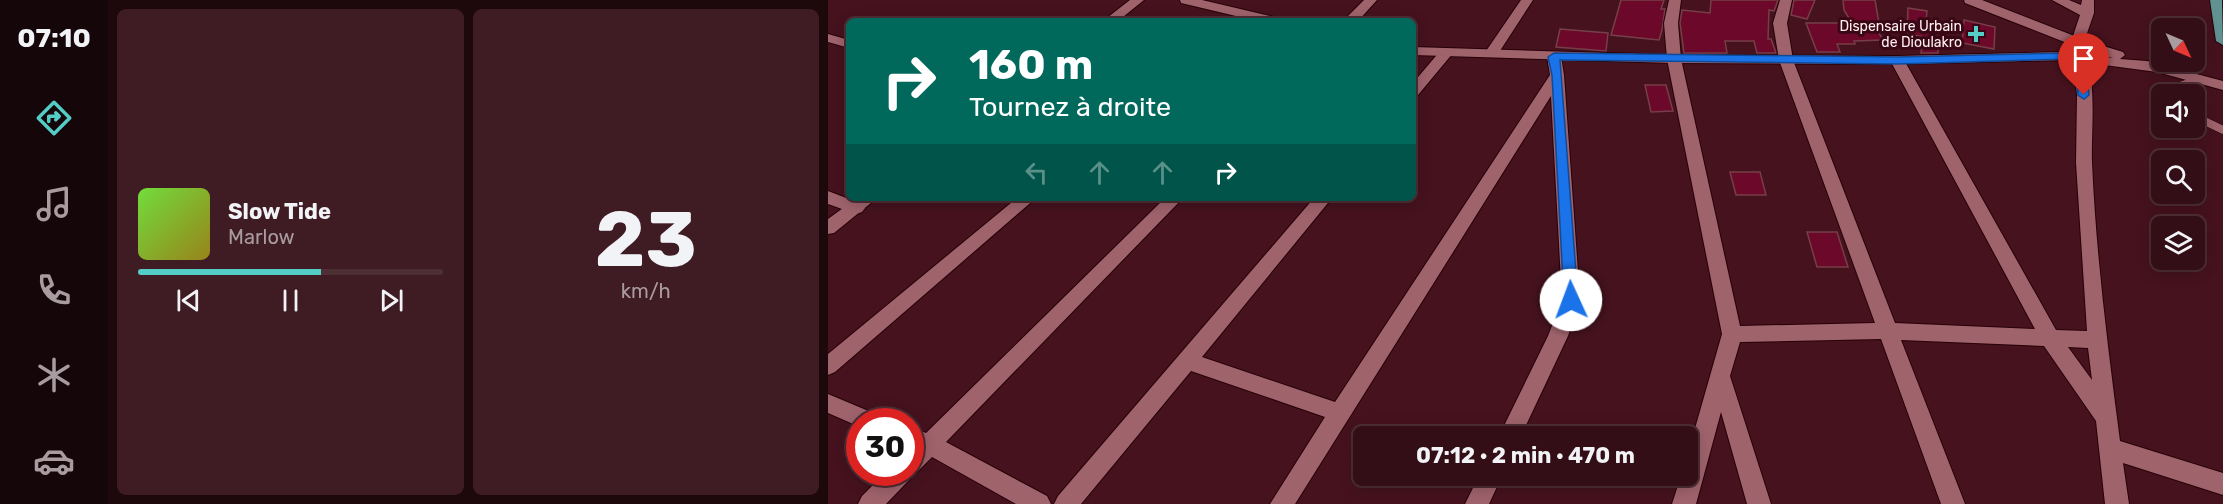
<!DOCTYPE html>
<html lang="fr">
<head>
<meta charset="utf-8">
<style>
  body { margin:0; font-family:Rubik,sans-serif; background:#3f1c23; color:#f1f3f6; height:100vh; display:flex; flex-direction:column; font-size:22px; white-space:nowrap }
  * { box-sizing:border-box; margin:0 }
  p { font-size:20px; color:#a99ca1 }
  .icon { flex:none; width:33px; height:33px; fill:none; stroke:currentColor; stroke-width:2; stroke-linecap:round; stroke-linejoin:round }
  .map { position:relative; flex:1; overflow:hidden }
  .drawer { display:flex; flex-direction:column; gap:9px; padding:9px; background:#1d080c; width:720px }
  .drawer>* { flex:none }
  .hud { position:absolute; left:18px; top:18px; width:570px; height:183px; border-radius:9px; box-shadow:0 3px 15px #0003,0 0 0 2px #4e2e35; background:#00695c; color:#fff; overflow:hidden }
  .needle { width:39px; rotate:134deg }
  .buttons { position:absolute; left:1323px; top:18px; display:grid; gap:12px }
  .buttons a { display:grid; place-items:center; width:54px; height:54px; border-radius:9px; background:#340e16; box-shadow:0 3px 15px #0003,0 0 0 2px #4e2e35; font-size:30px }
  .speed { position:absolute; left:18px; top:408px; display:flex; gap:12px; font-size:30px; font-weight:700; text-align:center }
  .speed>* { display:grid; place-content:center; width:78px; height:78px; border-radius:50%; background:#340e16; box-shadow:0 3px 15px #0003,0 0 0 2px #4e2e35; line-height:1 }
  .speed .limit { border:9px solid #d22; background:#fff; color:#111 }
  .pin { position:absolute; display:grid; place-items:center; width:51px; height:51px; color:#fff; margin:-62px -26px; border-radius:50% 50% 50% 0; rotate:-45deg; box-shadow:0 0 6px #0007 }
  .pin .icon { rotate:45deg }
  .me { position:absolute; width:66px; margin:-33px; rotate:358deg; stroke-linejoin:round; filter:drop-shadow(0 0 4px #0008) }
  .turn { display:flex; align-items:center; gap:21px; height:126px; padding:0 24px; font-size:27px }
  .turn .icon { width:78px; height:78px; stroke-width:2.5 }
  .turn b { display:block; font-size:42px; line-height:51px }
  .lanes { display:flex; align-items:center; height:57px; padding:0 24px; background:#0003; justify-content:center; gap:30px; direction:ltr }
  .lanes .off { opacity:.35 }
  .drawer .card { flex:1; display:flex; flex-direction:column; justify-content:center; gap:9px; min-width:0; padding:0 21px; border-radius:9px; background:#3f1c23 }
  .drawer .dial { align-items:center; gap:0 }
  .dial b { font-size:78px; line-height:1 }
  .song { display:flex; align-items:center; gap:18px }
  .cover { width:72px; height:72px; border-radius:9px; background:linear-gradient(135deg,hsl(100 70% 55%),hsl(50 70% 35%)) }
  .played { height:6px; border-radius:3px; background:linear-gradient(90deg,#54cdc6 60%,#4e2e35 60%) }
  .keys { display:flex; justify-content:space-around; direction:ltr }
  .drawer .tiles { flex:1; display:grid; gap:9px; grid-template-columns:repeat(2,1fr) }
  .trip { position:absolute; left:525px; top:426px; width:345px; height:60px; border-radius:9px; background:#340e16; box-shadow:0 3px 15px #0003,0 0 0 2px #4e2e35; font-weight:700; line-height:60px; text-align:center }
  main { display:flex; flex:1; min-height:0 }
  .tabs { display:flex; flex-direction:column; width:108px; justify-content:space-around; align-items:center; background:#150609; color:#a99ca1 }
  .tabs .icon { width:42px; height:42px }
  .tabs .selected { color:#54cdc6 }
  .tabs b { font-size:27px; color:#f1f3f6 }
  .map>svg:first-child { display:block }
  .building { fill:#6c082a; stroke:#763f48; stroke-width:1.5 }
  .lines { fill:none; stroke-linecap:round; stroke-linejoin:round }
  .lane-casing { stroke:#280008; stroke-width:9 }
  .street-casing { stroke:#280008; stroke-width:2 }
  .secondary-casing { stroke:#280008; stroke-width:2 }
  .primary-casing { stroke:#280008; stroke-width:2 }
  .lane { stroke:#9f636c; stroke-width:8 }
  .street { fill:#9f636c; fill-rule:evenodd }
  .secondary { fill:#9f636c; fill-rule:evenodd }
  .primary { fill:#5f9291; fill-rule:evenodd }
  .route { fill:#1a73e8; stroke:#114b97; stroke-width:1.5 }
  .poi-dot { fill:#54cdc6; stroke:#390715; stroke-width:2 }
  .labels { text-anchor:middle; stroke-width:6; stroke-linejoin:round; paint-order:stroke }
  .far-poi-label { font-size:14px; fill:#feeff1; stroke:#390715; text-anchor:end }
</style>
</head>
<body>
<main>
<nav class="tabs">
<b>07:10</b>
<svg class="icon selected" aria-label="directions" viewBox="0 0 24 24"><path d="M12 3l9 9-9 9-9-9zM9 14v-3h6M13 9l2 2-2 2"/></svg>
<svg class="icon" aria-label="music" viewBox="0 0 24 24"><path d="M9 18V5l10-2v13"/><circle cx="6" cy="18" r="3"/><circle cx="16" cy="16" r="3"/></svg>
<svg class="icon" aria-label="phone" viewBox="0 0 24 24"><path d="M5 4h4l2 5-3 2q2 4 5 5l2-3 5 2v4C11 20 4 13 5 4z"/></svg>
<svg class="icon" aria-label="climate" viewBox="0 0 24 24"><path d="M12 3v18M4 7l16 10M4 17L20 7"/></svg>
<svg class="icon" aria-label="car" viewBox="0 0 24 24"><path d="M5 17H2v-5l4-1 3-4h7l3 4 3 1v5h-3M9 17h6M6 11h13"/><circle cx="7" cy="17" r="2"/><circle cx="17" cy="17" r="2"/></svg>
</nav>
<section class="drawer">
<div class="tiles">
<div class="card">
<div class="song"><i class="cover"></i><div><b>Slow Tide</b><p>Marlow</p></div></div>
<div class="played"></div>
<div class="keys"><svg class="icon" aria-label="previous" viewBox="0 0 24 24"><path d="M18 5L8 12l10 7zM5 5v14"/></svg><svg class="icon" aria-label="pause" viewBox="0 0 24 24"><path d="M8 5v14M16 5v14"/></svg><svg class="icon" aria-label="next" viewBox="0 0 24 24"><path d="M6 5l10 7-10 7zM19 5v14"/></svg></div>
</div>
<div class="card dial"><b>23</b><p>km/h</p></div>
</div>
</section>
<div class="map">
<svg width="1395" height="504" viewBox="0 0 1395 504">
  <rect width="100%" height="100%" fill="#45121e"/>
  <path class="building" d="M793 0H836L833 9H837L834 30 831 40 783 35Z
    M883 0H950L946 11 941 10 940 39H943L948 53H929L926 41H897L899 53H856L852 23 854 10 882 13Z
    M966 0H987L979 19 963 15Z
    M1015 0H1047L1052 29 1048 28 1055 40 1026 41 1027 44H1009L1012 52H989L978 23H1024L1016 10Z
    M1080 8 1099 11 1098 21 1103 22V38L1079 34Z
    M1136 20 1167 27 1166 49 1134 43Z
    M732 29 780 33 778 51 728 47Z
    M1095 37 1111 41 1110 53H1093Z
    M817 85H838L845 111 823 112Z
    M902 172H932L938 195H908Z
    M979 232H1009L1020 267H989Z"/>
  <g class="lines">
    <g class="lane-casing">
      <path id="lane" d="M1346 94 1352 86 1372 79
        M1366 116 1395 130"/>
    </g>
    <g class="street-casing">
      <path id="street" d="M536 0H549L530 21H515Z
        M693 0H705L668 57H658L656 54Z
        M841 0H853L850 23 853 59 912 326 1047 323 951 60 945 23 952 0H964L959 23 965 60 1067 323 1207 329 1062 60 1069 56 1076 60 1228 330 1259 331 1248 163 1249 95 1245 60 1247 57H1257C1269 78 1263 136 1264 162 1268 255 1280 349 1292 441L1395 473V495L1295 463 1301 504H1277L1268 421 1216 346 1073 340 1137 504H1113L1053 339 912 342 902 376 943 504H919L893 412 868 504H844L853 476H860V453L894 334 839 59 836 23ZM1240 347 1260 348 1264 380Z
        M1224 0H1241L1253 5 1254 0H1266V13L1255 45 1250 46 1243 42 1252 15Z
        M0 34 21 40V48L0 42Z
        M618 49 625 53 590 95 585 97V83L613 50Z
        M726 52 733 56 736 75 752 300 740 336 693 436H671L720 336 734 300 723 96 467 504H442L497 417 363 371 253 504H226L230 496 486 198H504L374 357 507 402 722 75 719 56Z
        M0 191 34 204 37 208 34 212 28 214 0 204Z
        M189 198H208L7 372 0 375V354Z
        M337 198H355L118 442 219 496 223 504H188L104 457 90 471 85 473 82 479 58 504H30L34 496 58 472H82V427L98 433Z
        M0 394 50 415 52 422H32V427L0 413Z
        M651 476H674L661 504H637Z"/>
    </g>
    <g class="secondary-casing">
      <path id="secondary" d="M302 0H316L290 21H275Z
        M352 0H374L450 18 452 21H429L353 3Z
        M1136 0H1154L1249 37 1251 40 1244 44 1239 43 1137 3Z
        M1256 40 1295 52 1297 55 1292 59 1319 61 1395 81V90L1329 72 1239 60 1069 64 846 63 585 55V47L846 55 1069 56 1239 52 1285 58 1251 47 1249 44Z
        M29 198H49L6 233 0 234V219Z"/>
    </g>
    <g class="primary-casing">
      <path id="primary" d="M1382 0H1394L1395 45 1388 41Z"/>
    </g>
    <use href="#lane" class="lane"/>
    <use href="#street" class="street"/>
    <use href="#secondary" class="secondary"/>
    <use href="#primary" class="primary"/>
  </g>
  <path class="route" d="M726 53 1069 57 1239 53 1257 60 1261 95 1256 99 1250 95 1247 62 1239 59 1069 64 732 60 750 300 748 304H738L736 300 724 75 720 57Z"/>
  <path class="poi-dot" d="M1145 25h6v6h6v6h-6v6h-6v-6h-6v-6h6z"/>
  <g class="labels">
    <g class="far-poi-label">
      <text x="1134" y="31">Dispensaire Urbain<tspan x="1134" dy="16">de Dioulakro</tspan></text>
    </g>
  </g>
</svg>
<div class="buttons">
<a><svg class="needle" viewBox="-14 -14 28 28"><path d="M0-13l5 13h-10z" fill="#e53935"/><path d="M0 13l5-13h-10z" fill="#a99ca1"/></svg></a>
<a><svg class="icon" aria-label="sound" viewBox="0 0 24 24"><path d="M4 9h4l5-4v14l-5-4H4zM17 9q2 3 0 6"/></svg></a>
<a><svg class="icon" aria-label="search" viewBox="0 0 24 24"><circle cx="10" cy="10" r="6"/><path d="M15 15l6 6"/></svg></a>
<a><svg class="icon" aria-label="layers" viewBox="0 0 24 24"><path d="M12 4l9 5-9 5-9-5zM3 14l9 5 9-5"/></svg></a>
</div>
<div class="speed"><div class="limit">30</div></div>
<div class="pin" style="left:1256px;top:95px;background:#d93025"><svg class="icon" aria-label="arrive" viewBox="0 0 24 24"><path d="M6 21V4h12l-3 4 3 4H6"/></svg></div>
<svg class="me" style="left:743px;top:300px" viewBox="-20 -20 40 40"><circle r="19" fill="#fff"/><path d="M0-13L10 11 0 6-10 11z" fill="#1a73e8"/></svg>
<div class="trip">07:12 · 2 min · 470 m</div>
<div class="hud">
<div class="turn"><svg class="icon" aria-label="right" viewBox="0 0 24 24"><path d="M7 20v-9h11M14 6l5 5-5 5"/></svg><div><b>160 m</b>Tournez à droite</div></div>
<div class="lanes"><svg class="icon off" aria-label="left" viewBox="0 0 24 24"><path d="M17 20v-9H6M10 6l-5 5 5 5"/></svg><svg class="icon off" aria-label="ahead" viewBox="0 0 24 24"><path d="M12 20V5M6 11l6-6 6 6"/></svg><svg class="icon off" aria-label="ahead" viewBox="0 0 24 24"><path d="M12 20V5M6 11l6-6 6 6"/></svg><svg class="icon" aria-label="right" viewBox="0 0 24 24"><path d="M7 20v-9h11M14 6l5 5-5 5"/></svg></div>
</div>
</div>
</main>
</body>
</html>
